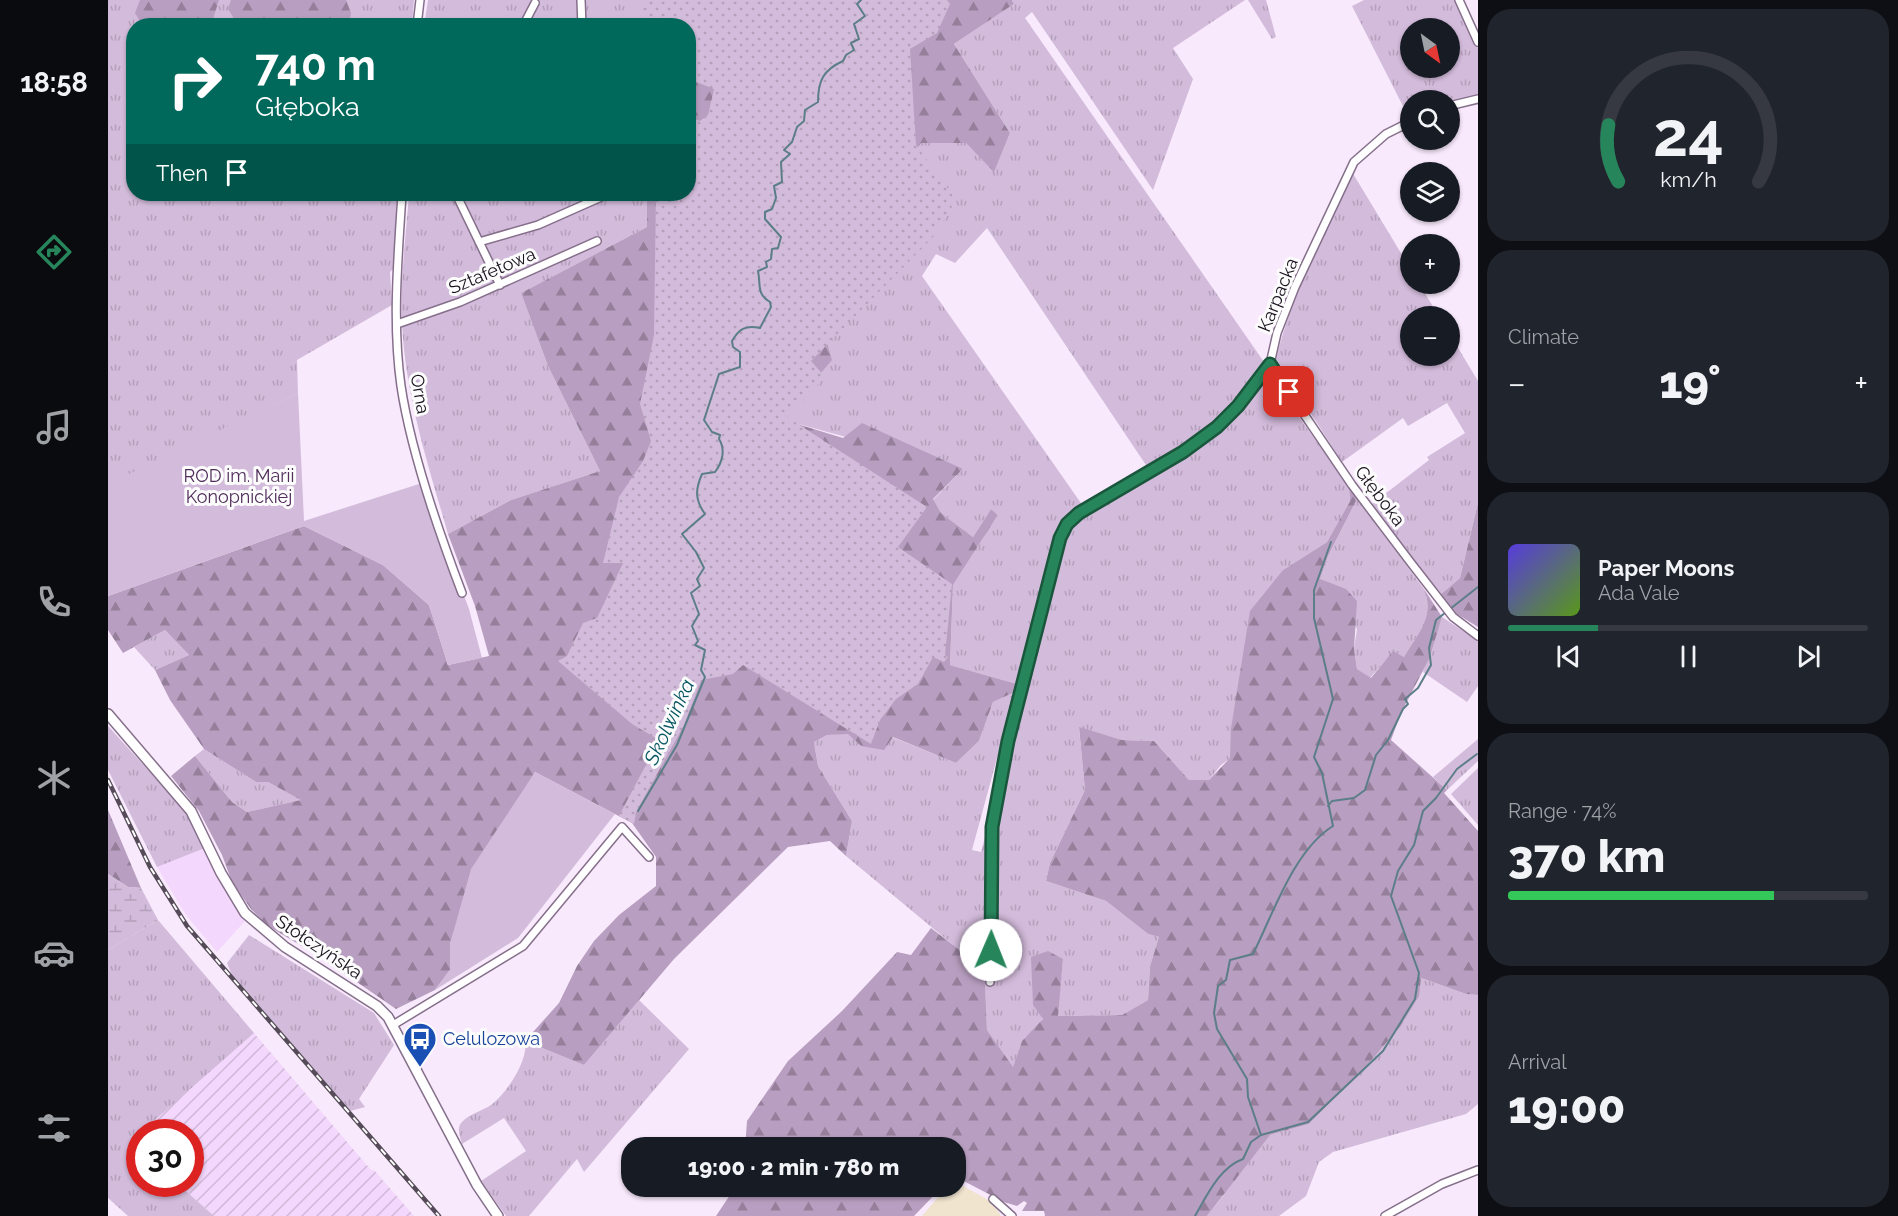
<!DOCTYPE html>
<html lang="en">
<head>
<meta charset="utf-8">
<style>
  body { margin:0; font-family:Raleway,sans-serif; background:#20242c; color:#f1f3f6; height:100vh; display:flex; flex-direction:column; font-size:22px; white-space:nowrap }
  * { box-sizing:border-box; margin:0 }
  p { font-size:20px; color:#9ea1a6 }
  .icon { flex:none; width:33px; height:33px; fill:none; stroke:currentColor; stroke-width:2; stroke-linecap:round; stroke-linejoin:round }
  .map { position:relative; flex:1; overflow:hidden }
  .panel { display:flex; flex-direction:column; gap:9px; padding:9px; background:#0d0f14; width:420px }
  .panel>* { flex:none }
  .guide { position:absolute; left:18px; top:18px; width:570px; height:183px; border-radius:24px; box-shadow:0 2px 4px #0004; background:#00695c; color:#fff; overflow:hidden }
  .needle { width:39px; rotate:147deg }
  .fabs { position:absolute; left:1292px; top:18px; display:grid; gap:12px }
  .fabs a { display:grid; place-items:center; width:60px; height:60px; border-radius:50%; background:#171b24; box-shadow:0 2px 4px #0004; font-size:30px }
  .speed { position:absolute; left:18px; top:1119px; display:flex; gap:12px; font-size:30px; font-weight:700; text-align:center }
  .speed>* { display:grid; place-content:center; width:78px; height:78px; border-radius:50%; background:#171b24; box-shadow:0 2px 4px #0004; line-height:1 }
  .speed .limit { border:9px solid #d22; background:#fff; color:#111 }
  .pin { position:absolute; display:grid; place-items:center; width:51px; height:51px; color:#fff; margin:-26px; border-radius:12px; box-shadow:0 3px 9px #0006 }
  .me { position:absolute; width:66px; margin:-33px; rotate:1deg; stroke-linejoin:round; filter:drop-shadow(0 0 4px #0008) }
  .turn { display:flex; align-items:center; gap:21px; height:126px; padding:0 30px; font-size:27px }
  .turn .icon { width:78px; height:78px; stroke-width:2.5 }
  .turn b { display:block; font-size:42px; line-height:51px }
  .then { display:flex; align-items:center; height:57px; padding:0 30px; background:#0003; gap:12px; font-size:22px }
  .big { font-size:45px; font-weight:800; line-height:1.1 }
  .panel .tile { flex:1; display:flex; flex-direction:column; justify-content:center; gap:9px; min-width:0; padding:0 21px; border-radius:24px; background:#20242c }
  .panel .dial { align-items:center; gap:0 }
  .dial svg { height:156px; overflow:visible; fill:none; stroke:#363941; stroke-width:7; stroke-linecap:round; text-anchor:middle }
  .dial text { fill:#f1f3f6; stroke:none }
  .song { display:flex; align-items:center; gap:18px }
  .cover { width:72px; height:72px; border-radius:9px; background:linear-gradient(135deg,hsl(250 70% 55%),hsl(90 70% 35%)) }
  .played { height:6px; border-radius:3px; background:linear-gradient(90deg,#27855c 25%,#363941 25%) }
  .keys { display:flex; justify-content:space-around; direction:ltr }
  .heat { display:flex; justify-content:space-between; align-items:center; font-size:33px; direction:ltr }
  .charge { height:9px; border-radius:4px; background:linear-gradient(90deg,#34c759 74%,#363941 0) }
  .trip { position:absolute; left:513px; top:1137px; width:345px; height:60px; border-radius:24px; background:#171b24; box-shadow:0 2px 4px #0004; font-weight:800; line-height:60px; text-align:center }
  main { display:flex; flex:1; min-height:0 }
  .tab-bar { display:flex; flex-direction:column; width:108px; justify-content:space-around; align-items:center; background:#090b0e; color:#9ea1a6 }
  .tab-bar .icon { width:42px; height:42px }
  .tab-bar .selected { color:#27855c }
  .tab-bar b { font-size:27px; color:#f1f3f6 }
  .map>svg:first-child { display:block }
  .built { fill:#f3d7fc }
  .industrial { fill:url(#industrial-furrows) }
  .education { fill:#f0e4cf }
  .grass { fill:url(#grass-tufts); fill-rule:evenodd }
  .forest { fill:url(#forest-firs) }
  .wetland { fill:url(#wetland-marsh) }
  .park { fill:url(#park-dots) }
  .garden { fill:#d3bbdb }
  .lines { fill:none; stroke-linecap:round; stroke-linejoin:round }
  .stream { stroke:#5b7e88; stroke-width:2 }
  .street-casing { stroke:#856f8b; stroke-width:10 }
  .secondary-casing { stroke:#856f8b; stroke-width:12 }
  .street { stroke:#fff; stroke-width:7 }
  .secondary { stroke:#fff; stroke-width:9 }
  .rail-casing { stroke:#564c59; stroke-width:4.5 }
  .rail { stroke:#fcfcfc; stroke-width:2; stroke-dasharray:7; stroke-linecap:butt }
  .route-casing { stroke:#19563c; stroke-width:15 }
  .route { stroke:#27855c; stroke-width:10 }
  .labels { text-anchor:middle; stroke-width:6; stroke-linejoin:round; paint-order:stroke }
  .street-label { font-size:18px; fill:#19111c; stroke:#fcfcfc }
  .park-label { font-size:18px; fill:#502d5b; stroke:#fcfcfc }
  .transit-label { font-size:18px; fill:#164399; stroke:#fcfcfc; text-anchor:start }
  .water-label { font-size:20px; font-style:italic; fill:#0a5863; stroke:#fcfcfc }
</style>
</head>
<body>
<main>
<nav class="tab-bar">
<b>18:58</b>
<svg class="icon selected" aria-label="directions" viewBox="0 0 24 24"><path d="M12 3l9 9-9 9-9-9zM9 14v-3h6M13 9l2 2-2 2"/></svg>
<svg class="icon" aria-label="music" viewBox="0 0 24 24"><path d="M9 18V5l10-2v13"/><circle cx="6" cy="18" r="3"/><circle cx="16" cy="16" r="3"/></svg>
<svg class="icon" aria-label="phone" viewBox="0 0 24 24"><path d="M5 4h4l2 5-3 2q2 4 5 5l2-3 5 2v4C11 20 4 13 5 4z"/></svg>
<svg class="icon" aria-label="climate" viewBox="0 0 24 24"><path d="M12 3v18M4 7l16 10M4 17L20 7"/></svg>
<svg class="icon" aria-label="car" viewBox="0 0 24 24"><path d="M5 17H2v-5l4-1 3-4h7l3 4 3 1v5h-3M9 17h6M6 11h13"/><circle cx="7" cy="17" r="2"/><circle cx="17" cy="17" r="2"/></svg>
<svg class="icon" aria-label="filters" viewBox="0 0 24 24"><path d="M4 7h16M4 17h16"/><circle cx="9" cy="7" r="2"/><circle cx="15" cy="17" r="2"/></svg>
</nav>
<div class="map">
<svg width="1370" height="1216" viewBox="0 0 1370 1216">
  <defs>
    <pattern id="industrial-furrows" width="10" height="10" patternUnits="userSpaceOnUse" patternTransform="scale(1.5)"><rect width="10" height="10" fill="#f3d7fc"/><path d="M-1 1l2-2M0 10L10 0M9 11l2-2" fill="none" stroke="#d0b8d7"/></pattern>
    <pattern id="grass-tufts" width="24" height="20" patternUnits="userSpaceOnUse" patternTransform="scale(1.5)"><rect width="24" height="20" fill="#d3bbdb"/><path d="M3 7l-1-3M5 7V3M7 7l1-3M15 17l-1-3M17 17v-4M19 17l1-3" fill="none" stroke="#b5a0bb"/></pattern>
    <pattern id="forest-firs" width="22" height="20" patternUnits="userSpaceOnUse" patternTransform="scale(1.5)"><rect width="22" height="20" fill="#b89ec0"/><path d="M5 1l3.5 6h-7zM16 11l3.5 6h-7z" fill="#957f9b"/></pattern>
    <pattern id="wetland-marsh" width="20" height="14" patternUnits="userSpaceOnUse" patternTransform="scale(1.5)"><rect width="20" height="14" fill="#d3bbdb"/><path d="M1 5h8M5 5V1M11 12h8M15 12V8" fill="none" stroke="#b5a0bb"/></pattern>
    <pattern id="park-dots" width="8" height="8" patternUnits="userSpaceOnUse" patternTransform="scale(1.5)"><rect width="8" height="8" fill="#d3bbdb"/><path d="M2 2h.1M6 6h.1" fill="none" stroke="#b5a0bb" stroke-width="1.8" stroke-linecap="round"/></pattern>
  </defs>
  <rect width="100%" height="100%" fill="#f8e9fc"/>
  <path class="built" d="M97 848 117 892 137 921 109 952 78 915 49 867Z"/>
  <path class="industrial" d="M146 1033 263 1170H266L306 1216H106L70 1184H82V1132H32Z"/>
  <path class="education" d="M848 1182 884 1202 893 1216H814L839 1187 848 1186Z"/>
  <path class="grass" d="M0 0H306L304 25 26 26V194H289L287 267 282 272 284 305 189 360 190 393 0 486Z
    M320 0H538L539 25 316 26Z
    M904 0H1137L1065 48 1085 79 1045 190 924 12 917 18 1156 362 1109 421 1040 468 879 228 847 263 828 254 814 276 975 506 960 517 950 534 909 684 842 665 845 585 890 515 883 509 865 537 833 513 825 500 855 469 672 419 717 336 777 197 813 143H858L886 171 902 133 846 44 906 4Z
    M1140 0H1158L1168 37 1164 39Z
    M1256 0H1348L1370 48V95L1341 103V100H1302V114L1298 112 1244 6ZM1302 28H1341V68H1302Z
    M1244 172 1302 268V284H1311L1331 316H1302V356H1341V333L1370 381V503L1352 578 1332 595 1264 504 1321 460 1319 457 1357 433 1339 403 1300 426 1295 418 1234 462 1168 359C1184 294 1216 233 1244 172Z
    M301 194H539V227L413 293 440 366 492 471 403 500 340 534C320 464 297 395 294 322 292 280 298 236 301 194Z
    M1161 375 1241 487 1242 501 1219 542 1175 570 1133 675 1123 728V758L1113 765 1101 780H1081L1046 741 1014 740 971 728 977 790 942 863 938 881 998 901 1040 934 1051 937 1042 966 1040 1000 1014 1015 949 1016 955 959 933 1023 914 1041 905 1068 879 1030 877 981 845 945 738 856 744 821 710 766 706 742 719 735 740 733 753 746 784 737 848 763 871 741 885 702 907 692 864 850 873 852 955 543 963 527 977 515 1089 448 1127 412 1153 380Z
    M1249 499 1316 589C1327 617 1310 633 1296 657L1285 652 1262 678 1249 669 1246 649 1249 629 1212 579 1220 556Z
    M1334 617 1370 641V686L1359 702 1315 672Z
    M57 630 81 655 47 670 26 647Z
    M0 726 80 814 97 848 49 867 0 770Z
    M1370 739V761L1339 790 1325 777Z
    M96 749 148 782H160L194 800 139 812 124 802 87 756Z
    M1370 768V825L1343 794Z
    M50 920 146 1033 23 1141 31 1149 32 1184H70L106 1216H20L0 1198V950Z
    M141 935 266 1013 286 1045 251 1099 257 1107 242 1111 123 973 119 963Z
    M1313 978 1358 994 1370 995V1104L1358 1114 1225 1152 1211 1162 1198 1196 1171 1216H1099L1115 1196 1130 1161 1162 1135 1201 1124 1254 1071 1292 1027 1310 996Z
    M531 1000 581 1049 476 1172 469 1159 421 1216H398L373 1181 418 1151 396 1118 354 1144C352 1136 348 1128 354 1122 361 1114 374 1111 383 1105 398 1094 421 1060 417 1041L476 1065Z"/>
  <path class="forest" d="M32 0H111L105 19 98 25 35 26 27 13Z
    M123 0H238L243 13 241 25H130L120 9Z
    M538 0H904L906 4 846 44 902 133 886 172 858 143H813L777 197 717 336 724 360 673 419 735 438 754 423 855 469 825 499 833 513 865 537 883 509 890 515 845 585 842 665 909 684 907 692 885 702 871 741 848 763 785 737 776 750 753 746 740 734 719 735 706 742 710 766 744 821 738 856 722 841 680 847 566 959 476 1065 417 1041 451 1003 469 966 486 941 511 915 548 886V857L524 823 427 772 349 922 342 944V970L327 990 288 1009 214 958 160 926 143 909 124 882 114 855 91 811 63 776 87 756 124 802 139 812 193 800 160 782H148L96 749 62 700 47 670 81 655 57 630 15 653 0 630V596L196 526 275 565 321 605 340 665 381 656 367 606 340 534 403 500 492 471 440 366 413 293 539 227V194H580V26Z
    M1241 487 1249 499 1220 556 1212 579 1238 589 1249 601 1246 649 1249 669 1263 678 1285 651 1296 657C1310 633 1327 617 1316 589L1334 617 1321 659 1293 713 1283 740 1339 790 1336 793 1370 831V995L1358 994 1313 978 1311 996 1292 1027 1254 1071 1201 1124 1162 1135 1099 1216H937L936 1211H914L919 1203 916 1201 909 1206 896 1202 848 1177V1148H637L639 1121 680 1061 734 1011 789 952 803 955 823 928 867 962 877 981 879 1030 905 1067 914 1041 935 1019 925 1005 923 957 940 951 955 959 950 1016 1014 1015 1040 1000 1042 966 1051 937 1040 934 998 901 938 881 942 863 977 790 971 727 1014 740 1046 741 1081 780H1101L1122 758 1123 728 1142 611 1175 570 1219 542 1242 501Z
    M1370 503V627L1344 611 1332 595 1352 578Z
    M0 810 33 888 20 887 0 874Z
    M628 1186H834V1187L806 1216H608Z"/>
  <path class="wetland" d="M0 874 20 887 33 888 50 920 0 950Z"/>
  <path class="park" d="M533 0H839L842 4 829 33 802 49 808 145 848 200 825 237 703 361 717 377 679 417 819 507 790 547 844 584 837 655 840 657 836 662 825 657 810 684 788 699 772 720 763 744 635 665 625 674 593 680 576 725 528 812 526 824 511 816 551 740 524 724 450 661 459 656 475 623 489 618 515 563H495L511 497 535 461 543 441 532 404 546 335 548 194H580L581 117 592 121 600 115 606 89 581 79 580 26 533 25Z"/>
  <path class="garden" d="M190 393 196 521 314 483 361 609 374 658 340 665 321 605 275 565 196 526 0 596V484Z
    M427 772 507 814 410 938 327 990 342 970V944L363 869Z"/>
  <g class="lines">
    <path class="stream" d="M1220 806 1224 801 1246 798 1257 790 1268 755 1280 740 1295 709 1300 704 1297 699 1310 688 1323 665 1321 648 1328 620 1370 587
      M530 811 569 745 597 677 593 670 597 650 587 645 590 641 584 626 591 614 583 593 592 586 589 579 596 568 588 552 574 534 597 514C587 500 587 490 594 474L607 472C614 463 618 450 611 439L612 435 604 432 596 420 611 374 632 367V352L625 347 624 341C631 329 637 325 652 328L663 307 662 302C648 294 653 284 650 271L659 267 658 262 663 259 664 249 670 248 673 237 657 219V212L664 209 668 198 666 186 674 182 673 162 682 154 676 150 684 142 689 127 696 121 697 110 710 102C710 81 715 70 735 61L738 55 746 50 743 43 751 39 746 24 757 16 749 4 753 0
      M1153 1135 1140 1097 1139 1079 1109 1029 1106 1013 1110 986 1118 980 1122 960 1145 954C1165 914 1186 850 1225 826L1214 773 1206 757 1225 699 1206 618V590L1223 542
      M1087 1216C1099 1195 1112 1167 1135 1159L1143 1142 1153 1135 1200 1122 1275 1051 1307 999 1311 973 1283 896 1290 871 1306 845 1315 811 1328 798 1349 769 1369 754"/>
    <g class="street-casing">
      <path id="street" d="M473 0 474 26
        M1351 0 1370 42
        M309 26 312 0
        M415 26 427 3
        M1341 106 1370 99
        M294 194C290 257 284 323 293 386 303 453 330 530 354 593
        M348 194 392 285
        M371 242 430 225 500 194
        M289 324 352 302 489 241
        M1162 364 1244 485 1303 563 1345 617 1370 636
        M882 982 884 827 900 741 952 538 959 524 971 513 1086 445 1130 406 1162 364 1169 333 1187 287 1246 162 1278 134 1302 122
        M285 1025 415 946 514 827 541 857
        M885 1199 904 1216
        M1277 1216 1334 1184 1370 1170"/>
    </g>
    <g class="secondary-casing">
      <path id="secondary" d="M0 714 83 811 113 873 137 913 177 947 269 1006 280 1017 369 1185 390 1216"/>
    </g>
    <use href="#street" class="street"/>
    <use href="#secondary" class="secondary"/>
    <g class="rail-casing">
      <path id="rail" d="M0 780 42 867 79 926 331 1216"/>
    </g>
    <use href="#rail" class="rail"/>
  </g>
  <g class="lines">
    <g class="route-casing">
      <path id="route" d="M883 950 884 827 900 741 952 538 959 524 971 513 1075 452 1109 427 1130 406 1162 364 1181 392"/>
    </g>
    <use href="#route" class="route"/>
  </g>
  <defs>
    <g id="bus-pin" transform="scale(1.725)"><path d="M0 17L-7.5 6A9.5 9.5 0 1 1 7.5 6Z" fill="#1a4fb4" stroke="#fcfcfc"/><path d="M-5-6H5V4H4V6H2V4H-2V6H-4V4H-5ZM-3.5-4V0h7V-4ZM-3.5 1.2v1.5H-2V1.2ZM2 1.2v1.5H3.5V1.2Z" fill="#fff"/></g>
  </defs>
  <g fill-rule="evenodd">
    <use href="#bus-pin" x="312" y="1039"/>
  </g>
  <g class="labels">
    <g class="street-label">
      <text transform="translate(384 271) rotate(-23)" y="6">Sztafetowa</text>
      <text transform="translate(1170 295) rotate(-68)" y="6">Karpacka</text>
      <text transform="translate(312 394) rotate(80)" y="6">Orna</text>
      <text transform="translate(1272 496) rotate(53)" y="6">Głęboka</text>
      <text transform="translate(211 947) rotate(34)" y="6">Stołczyńska</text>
    </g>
    <g class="park-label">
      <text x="131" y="482">ROD im. Marii<tspan x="131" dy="21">Konopnickiej</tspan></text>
    </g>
    <g class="transit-label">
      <text x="335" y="1045">Celulozowa</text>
    </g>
    <g class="water-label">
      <text transform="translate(561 722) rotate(-65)" y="7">Skolwinka</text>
    </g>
  </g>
</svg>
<div class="fabs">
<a><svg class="needle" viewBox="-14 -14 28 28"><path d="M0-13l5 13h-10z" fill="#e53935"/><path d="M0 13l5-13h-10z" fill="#9ea1a6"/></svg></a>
<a><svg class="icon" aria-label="search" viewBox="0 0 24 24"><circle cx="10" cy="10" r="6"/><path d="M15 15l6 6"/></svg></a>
<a><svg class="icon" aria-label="layers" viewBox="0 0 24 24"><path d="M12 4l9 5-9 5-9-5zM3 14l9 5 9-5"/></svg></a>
<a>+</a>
<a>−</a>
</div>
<div class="speed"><div class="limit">30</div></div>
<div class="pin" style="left:1181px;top:392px;background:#d93025"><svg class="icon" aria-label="arrive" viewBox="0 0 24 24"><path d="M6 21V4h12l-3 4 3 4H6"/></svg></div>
<svg class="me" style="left:883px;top:950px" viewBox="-20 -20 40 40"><circle r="19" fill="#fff"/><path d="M0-13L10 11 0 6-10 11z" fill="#27855c"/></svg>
<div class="trip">19:00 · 2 min · 780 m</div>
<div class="guide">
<div class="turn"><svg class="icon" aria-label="right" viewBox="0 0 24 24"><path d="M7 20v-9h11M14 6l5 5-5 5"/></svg><div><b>740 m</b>Głęboka</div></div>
<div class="then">Then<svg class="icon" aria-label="arrive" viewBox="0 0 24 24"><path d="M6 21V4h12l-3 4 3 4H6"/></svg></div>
</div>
</div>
<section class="panel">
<div class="tile dial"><svg viewBox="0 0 100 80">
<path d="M14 69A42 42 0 1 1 86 69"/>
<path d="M14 69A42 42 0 0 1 9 40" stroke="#27855c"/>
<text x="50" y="56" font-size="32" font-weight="700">24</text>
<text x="50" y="72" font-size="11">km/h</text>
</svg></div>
<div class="tile"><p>Climate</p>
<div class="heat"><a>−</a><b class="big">19°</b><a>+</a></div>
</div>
<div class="tile">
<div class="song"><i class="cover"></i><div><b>Paper Moons</b><p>Ada Vale</p></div></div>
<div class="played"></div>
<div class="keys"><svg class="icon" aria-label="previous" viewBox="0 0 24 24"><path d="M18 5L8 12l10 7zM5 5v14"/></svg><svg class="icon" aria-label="pause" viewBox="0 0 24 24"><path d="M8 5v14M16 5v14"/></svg><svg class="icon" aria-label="next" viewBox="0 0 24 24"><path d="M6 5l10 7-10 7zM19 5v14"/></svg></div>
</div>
<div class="tile"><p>Range · 74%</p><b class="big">370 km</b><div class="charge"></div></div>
<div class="tile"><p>Arrival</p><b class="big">19:00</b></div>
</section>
</main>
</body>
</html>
